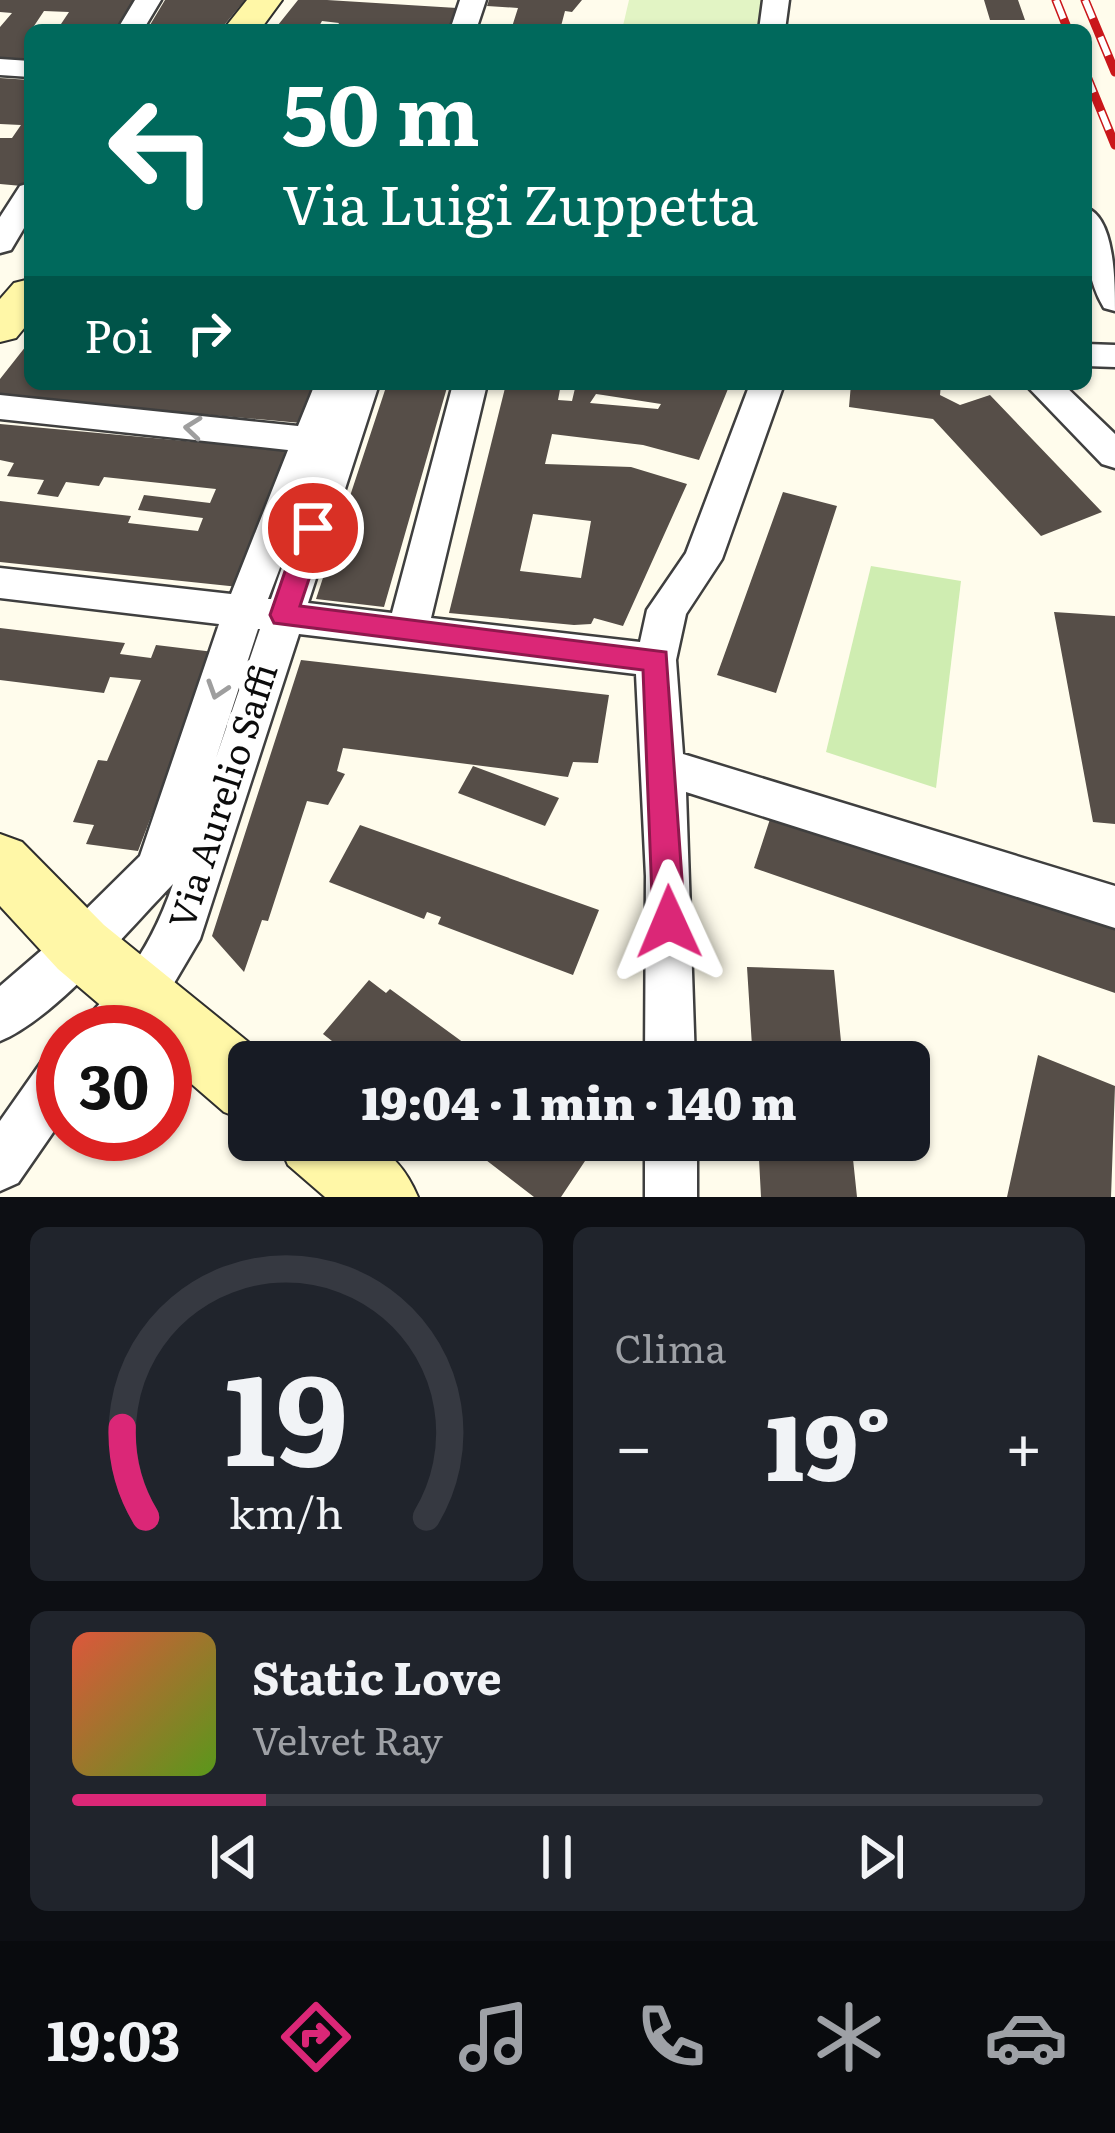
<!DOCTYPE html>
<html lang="it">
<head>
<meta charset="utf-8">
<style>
  body { margin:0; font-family:Literata,serif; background:#20242c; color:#f1f3f6; height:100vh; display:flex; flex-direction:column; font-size:45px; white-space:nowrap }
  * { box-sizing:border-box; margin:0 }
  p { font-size:39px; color:#9ea1a6 }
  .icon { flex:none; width:66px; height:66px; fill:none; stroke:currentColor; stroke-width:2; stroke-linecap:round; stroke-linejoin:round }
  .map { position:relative; height:1197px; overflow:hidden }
  .details { display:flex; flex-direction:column; gap:30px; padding:30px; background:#0d0f14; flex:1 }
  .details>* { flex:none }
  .banner { position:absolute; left:24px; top:24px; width:1068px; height:366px; border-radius:18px; box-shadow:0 3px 9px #0004; background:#00695c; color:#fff; overflow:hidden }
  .speed { position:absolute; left:36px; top:1005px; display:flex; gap:24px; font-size:60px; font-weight:700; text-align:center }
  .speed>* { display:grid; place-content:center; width:156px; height:156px; border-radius:50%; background:#171b24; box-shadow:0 3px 9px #0004; line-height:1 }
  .speed .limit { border:18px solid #d22; background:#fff; color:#111 }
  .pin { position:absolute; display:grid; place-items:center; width:102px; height:102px; color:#fff; margin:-51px; border:6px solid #fff; border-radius:50%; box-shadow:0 3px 12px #0007 }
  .me { position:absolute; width:132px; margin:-66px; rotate:359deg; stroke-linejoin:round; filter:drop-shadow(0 0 9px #0008) }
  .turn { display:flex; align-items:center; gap:42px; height:252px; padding:0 60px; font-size:54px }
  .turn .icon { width:156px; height:156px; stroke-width:2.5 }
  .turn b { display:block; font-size:84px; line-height:102px }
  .then { display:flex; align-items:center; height:114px; padding:0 60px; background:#0003; gap:24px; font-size:45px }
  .big { font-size:90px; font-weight:800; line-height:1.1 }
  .details .card { flex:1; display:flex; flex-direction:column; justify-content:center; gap:18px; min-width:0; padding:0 42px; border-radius:18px; background:#20242c }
  .details .dial { align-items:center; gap:0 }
  .dial svg { height:312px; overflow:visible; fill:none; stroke:#363941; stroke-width:7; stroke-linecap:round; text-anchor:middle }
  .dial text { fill:#f1f3f6; stroke:none }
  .song { display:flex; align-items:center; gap:36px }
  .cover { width:144px; height:144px; border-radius:18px; background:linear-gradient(135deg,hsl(10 70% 55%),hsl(90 70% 35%)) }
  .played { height:12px; border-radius:6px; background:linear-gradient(90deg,#db2777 20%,#363941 20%) }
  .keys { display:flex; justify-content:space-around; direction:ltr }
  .heat { display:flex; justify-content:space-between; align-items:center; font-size:66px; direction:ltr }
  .details .tiles { flex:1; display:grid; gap:30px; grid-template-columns:1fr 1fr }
  .card:last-child { grid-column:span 2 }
  .trip { position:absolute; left:228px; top:1041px; width:702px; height:120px; border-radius:18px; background:#171b24; box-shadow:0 3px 9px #0004; font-weight:800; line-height:120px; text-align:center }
  .menu { display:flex; height:192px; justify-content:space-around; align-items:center; background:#090b0e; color:#9ea1a6 }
  .menu .icon { width:84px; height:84px }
  .menu .on { color:#db2777 }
  .menu b { font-size:54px; color:#f1f3f6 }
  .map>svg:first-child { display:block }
  .green { fill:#cfedb1 }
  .pitch { fill:#e2f4c4 }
  .building { fill:#564e48; fill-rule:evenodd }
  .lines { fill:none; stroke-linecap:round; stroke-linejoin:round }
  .street-casing { stroke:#3f3f3f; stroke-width:5 }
  .secondary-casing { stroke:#2e2e2e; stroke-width:4 }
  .street { fill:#fff; fill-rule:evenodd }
  .secondary { fill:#fff7a7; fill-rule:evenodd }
  .rail-casing { stroke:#ca171b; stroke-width:9 }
  .rail { stroke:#fff; stroke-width:6; stroke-dasharray:20; stroke-linecap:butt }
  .oneway { stroke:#9e9e9e }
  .route { fill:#db2777; stroke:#8e194d; stroke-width:3 }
  .labels { text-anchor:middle; stroke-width:12; stroke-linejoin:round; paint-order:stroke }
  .street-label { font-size:36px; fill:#0c0c0c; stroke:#fff }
</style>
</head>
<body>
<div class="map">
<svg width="1115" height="1197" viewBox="0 0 1115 1197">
  <rect width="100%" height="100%" fill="#fffcec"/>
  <path class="green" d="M871 566 961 581 936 788 826 752Z"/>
  <path class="pitch" d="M629 0H768L765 30H622Z"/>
  <path class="building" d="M0 0H137L119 30H57L69 12 44 11 28 35 30 63 0 61V27L12 13 0 12Z
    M165 0H245L220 30H147Z
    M298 0H327L457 8 449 30 377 24 375 30H335L339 23 322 21 317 30H274Z
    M489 0H582L572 12 565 11 560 30H511L518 8 487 6Z
    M984 0H1018L1025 20H990Z
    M0 78 30 80V173L22 186 0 184V138H12L21 125 0 124Z
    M30 341V384H235L265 390 267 384H315L301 423 0 396V379Z
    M387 384H448L384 607 316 599Z
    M506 384H561L558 400 572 401 576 384H730L699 460 643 445 552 434 545 464 631 467 687 484 623 626 594 618 591 624 574 625 449 613ZM596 394 603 395 661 404 658 409 590 403ZM533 514 591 521 581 578 520 571Z
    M851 384H941L940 395 960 405 990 395 1102 512 1041 536 933 419 849 407Z
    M0 424 240 446 290 449 239 587 0 562V501L131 516 128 523 198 531 203 518 138 510 144 495 210 503 216 489 104 477 99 486 66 482 58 497 37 494 44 480 7 476 14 463 0 460Z
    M783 492 837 506 776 693 717 675Z
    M1054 612 1115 616V824L1093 822Z
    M0 628 125 643 120 654 151 658 156 645 214 652 138 851 86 844 94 825 73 822 98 760 107 761 141 680 110 677 104 693 0 680Z
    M301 660 609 695 598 763 573 762 568 777 343 748 337 771 345 774 328 805 307 801 268 921 262 920 244 972 212 936Z
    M473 766 559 798 545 826 458 793Z
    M772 813 1115 928V993L754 868Z
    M360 825 599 910 573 975 438 924 441 917 427 912 424 919 329 882Z
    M747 967 834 970 843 1062H753Z
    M369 980 386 993 390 989 490 1062H359L323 1034Z
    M1038 1055 1115 1086 1111 1197H1007Z
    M460 1140H599L561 1197H534Z
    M758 1140H851L857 1197H761Z"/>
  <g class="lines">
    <g class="street-casing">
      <path id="street" d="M135 0H161L143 30H117Z
        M460 0H486L476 30H450Z
        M763 0H789L785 30H759Z
        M0 59 30 61V77L0 75Z
        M30 183V218L11 250 0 253V217L20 186Z
        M1086 208C1115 217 1115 283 1115 311L1104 308C1085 276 1086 244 1086 208Z
        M1086 344 1115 345V367L1086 366Z
        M315 384H379L308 603 392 613 453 384H487L431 618 640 642 647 610 686 553 750 384H784L722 559 686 614 676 660 683 754 1115 886V928L686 792 695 1062H645L646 876 636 674 299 634 200 939 157 1012 138 1032H81C90 1009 107 998 123 979 146 950 161 919 173 884 129 929 56 1018 0 1041V986L64 931 140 856 219 624 0 598V568L231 594 288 450 0 419V395L298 426ZM303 507 271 599H268ZM258 629H260L216 758Z
        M1025 384H1063L1115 434V468L1102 464Z
        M63 1050V1118L18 1183 0 1191V1121L45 1057Z
        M645 1140H697V1197H645Z"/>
    </g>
    <g class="secondary-casing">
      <path id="secondary" d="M247 0H282L260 30H223Z
        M30 279V321L16 338 0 342V299L14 283Z
        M0 834 22 842 104 925 273 1062H249V1122L224 1112 165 1061V1032H132L58 969 0 906Z
        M277 1140C343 1140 388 1126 418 1197H325L288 1165Z"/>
    </g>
    <use href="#street" class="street"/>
    <use href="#secondary" class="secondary"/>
    <g class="rail-casing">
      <path id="rail" d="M1056 0 1068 30
        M1085 0 1115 72
        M1086 74 1115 145"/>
    </g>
    <use href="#rail" class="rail"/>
  </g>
  <defs><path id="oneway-chevron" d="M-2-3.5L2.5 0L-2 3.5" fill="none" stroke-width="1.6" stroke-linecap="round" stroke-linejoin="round" transform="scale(3)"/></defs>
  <g class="oneway">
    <use href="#oneway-chevron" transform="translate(193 428) rotate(-174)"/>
    <use href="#oneway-chevron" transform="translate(217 690) rotate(108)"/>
  </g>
  <path class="route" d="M313 518 326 528 300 606 666 652 685 922 680 933 669 938 658 933 653 922 643 670 274 623 270 615 300 528Z"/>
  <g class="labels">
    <g class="street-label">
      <text transform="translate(223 796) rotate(-72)" y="13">Via Aurelio Saffi</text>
    </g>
  </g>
</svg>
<div class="speed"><div class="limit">30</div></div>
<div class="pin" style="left:313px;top:528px;background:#d93025"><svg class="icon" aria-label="arrive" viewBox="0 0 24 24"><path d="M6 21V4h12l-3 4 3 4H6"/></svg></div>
<svg class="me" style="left:669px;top:922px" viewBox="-20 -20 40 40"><path d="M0-17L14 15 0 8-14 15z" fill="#db2777" stroke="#fff" stroke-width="4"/></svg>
<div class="trip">19:04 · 1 min · 140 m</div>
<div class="banner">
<div class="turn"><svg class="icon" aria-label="left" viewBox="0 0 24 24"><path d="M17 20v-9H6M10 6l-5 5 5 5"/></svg><div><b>50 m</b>Via Luigi Zuppetta</div></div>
<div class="then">Poi<svg class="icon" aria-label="right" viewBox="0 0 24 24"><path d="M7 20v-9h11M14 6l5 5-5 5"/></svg></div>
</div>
</div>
<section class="details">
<div class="tiles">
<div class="card dial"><svg viewBox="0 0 100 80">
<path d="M14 69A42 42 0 1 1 86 69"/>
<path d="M14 69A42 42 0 0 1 8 46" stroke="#db2777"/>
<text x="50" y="56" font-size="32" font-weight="700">19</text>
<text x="50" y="72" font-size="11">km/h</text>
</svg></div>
<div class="card"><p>Clima</p>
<div class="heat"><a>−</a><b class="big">19°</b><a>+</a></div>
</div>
<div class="card">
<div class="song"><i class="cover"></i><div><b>Static Love</b><p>Velvet Ray</p></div></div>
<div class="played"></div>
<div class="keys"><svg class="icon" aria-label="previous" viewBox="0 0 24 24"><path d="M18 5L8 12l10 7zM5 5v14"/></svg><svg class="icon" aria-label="pause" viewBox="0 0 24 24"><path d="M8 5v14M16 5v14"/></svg><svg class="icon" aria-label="next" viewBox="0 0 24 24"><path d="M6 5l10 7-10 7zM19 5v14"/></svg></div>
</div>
</div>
</section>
<nav class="menu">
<b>19:03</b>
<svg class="icon on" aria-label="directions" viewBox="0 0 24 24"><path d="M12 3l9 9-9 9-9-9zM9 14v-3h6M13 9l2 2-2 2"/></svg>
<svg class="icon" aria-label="music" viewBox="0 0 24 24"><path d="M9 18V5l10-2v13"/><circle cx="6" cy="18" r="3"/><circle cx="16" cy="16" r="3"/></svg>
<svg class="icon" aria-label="phone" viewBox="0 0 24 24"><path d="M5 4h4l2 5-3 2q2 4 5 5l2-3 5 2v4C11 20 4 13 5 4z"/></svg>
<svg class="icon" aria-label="climate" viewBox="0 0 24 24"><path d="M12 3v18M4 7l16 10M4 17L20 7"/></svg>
<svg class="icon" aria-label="car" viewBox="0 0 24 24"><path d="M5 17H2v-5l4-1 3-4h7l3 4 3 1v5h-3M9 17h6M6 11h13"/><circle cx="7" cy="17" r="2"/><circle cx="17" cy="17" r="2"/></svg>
</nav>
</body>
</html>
